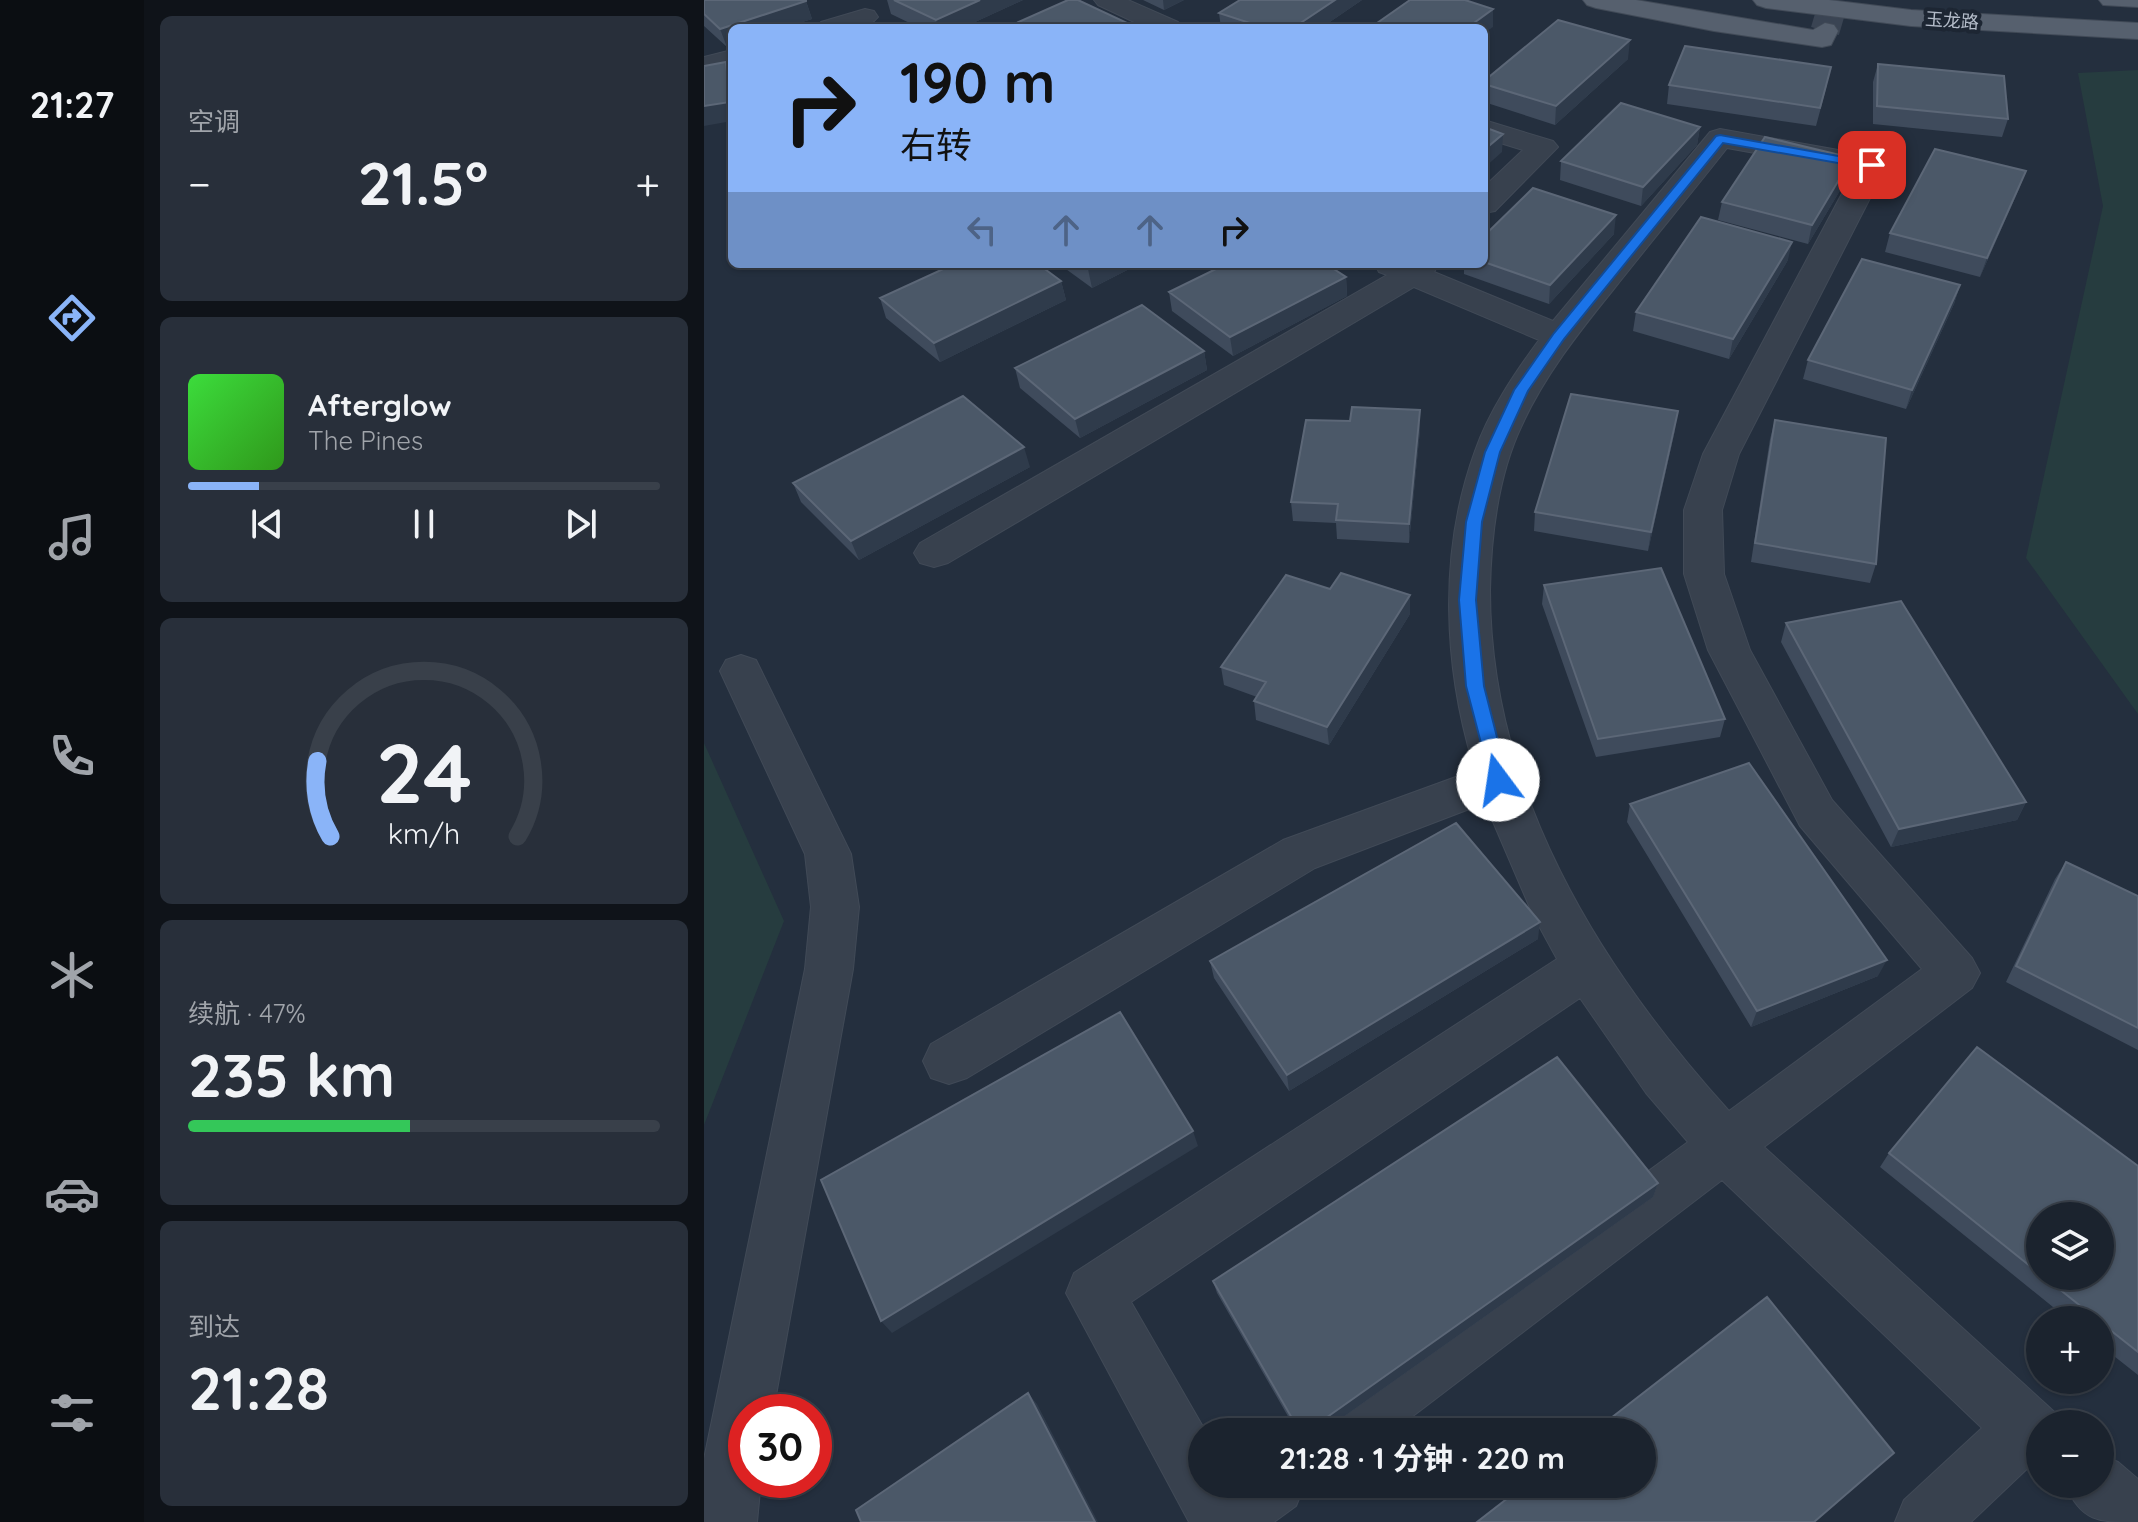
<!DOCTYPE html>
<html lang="zh">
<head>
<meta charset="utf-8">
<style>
  body { margin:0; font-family:Quicksand,"Noto Sans SC",sans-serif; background:#282f3a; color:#f1f3f6; height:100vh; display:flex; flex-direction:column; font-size:30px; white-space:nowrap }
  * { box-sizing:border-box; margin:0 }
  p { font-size:26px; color:#a0a4aa }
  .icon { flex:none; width:44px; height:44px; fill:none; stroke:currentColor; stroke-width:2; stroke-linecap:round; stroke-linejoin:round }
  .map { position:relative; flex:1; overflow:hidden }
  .side { display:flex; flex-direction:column; gap:16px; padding:16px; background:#0f1319; width:560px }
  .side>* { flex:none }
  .banner { position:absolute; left:24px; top:24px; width:760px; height:244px; border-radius:12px; box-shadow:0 2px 6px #0004,0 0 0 2px #39404a; background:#8ab4f8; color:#111; overflow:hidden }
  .controls { position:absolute; left:1322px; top:1202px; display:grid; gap:16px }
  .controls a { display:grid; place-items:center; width:88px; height:88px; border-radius:50%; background:#1b232e; box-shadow:0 2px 6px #0004,0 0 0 2px #39404a; font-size:40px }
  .speed { position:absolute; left:24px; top:1394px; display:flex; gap:16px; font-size:40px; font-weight:700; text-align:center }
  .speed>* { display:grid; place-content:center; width:104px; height:104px; border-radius:50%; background:#1b232e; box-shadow:0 2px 6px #0004,0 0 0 2px #39404a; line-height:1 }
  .speed .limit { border:12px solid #d22; background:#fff; color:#111 }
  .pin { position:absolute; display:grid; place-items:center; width:68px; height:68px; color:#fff; margin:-34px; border-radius:16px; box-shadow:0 4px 12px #0006 }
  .me { position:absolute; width:88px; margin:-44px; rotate:346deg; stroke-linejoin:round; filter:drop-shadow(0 0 6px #0008) }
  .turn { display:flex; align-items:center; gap:28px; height:168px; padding:0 40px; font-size:36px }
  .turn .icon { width:104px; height:104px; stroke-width:2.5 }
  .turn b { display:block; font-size:56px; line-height:68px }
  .lanes { display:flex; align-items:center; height:76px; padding:0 40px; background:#0003; justify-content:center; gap:40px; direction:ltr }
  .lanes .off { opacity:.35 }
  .big { font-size:60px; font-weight:700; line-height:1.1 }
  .side .card { flex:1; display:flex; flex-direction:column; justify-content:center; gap:12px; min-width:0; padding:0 28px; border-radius:12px; background:#282f3a }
  .side .dial { align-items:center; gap:0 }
  .dial svg { height:208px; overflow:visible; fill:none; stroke:#39404a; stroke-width:7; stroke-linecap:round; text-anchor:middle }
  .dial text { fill:#f1f3f6; stroke:none }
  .song { display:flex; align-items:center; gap:24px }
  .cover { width:96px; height:96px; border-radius:12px; background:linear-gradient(135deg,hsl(120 70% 55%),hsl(110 70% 35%)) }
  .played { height:8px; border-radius:4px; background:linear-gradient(90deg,#8ab4f8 15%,#39404a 15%) }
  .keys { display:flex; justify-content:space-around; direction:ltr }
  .heat { display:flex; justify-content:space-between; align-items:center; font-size:44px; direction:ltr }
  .charge { height:12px; border-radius:6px; background:linear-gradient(90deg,#34c759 47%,#39404a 0) }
  .trip { position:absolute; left:484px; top:1418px; width:468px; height:80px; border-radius:40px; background:#1b232e; box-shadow:0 2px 6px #0004,0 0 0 2px #39404a; font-weight:700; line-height:80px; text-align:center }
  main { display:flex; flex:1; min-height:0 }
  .dock { display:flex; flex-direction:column; width:144px; justify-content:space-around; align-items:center; background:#0b0e12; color:#a0a4aa }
  .dock .icon { width:56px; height:56px }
  .dock .selected { color:#8ab4f8 }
  .dock b { font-size:36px; color:#f1f3f6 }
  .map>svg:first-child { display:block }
  .green { fill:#263c3f }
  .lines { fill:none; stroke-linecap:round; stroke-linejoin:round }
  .major-tunnel { stroke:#3a4453; stroke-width:29; stroke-dasharray:29 14; stroke-linecap:butt }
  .minor-casing { stroke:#414a57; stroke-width:2 }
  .major-casing { stroke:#414a57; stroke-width:2 }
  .minor { fill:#38414e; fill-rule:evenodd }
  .major { fill:#56606e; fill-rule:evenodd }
  .wall { fill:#3f4b5c; fill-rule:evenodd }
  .shaded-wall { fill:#2f3b4b }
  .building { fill:#4b5868; stroke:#5c6777; stroke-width:2 }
  .route { fill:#1a73e8; stroke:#114b97; stroke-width:2 }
  .labels { text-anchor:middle; stroke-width:8; stroke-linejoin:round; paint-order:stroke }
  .far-street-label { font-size:18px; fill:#b4bcc9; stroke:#1d2633 }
</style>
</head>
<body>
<main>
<nav class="dock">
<b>21:27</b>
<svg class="icon selected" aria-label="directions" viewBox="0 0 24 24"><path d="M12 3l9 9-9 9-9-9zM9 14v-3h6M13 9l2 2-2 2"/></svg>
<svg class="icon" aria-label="music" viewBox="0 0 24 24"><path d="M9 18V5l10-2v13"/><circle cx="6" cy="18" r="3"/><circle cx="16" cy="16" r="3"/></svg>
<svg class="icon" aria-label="phone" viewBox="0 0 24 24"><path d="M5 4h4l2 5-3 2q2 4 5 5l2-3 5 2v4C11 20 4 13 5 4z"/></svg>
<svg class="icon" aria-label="climate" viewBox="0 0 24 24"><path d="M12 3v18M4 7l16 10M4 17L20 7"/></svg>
<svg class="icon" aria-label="car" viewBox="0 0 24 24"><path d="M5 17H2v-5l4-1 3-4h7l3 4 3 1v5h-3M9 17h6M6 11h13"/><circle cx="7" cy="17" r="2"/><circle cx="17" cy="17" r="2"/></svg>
<svg class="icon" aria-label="filters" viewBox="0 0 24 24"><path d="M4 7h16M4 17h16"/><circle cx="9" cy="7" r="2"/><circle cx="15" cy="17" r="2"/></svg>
</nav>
<section class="side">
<div class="card"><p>空调</p>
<div class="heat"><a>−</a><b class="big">21.5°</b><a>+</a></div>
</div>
<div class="card">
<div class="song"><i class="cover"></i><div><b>Afterglow</b><p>The Pines</p></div></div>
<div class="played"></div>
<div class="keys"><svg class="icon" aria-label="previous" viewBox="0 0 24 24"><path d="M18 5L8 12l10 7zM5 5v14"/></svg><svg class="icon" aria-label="pause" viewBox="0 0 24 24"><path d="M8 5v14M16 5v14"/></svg><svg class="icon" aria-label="next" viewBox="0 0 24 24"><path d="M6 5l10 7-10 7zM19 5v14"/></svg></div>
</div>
<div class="card dial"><svg viewBox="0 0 100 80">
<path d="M14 69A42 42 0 1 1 86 69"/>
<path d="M14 69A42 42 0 0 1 9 40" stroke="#8ab4f8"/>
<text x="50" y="56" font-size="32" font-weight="700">24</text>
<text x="50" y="72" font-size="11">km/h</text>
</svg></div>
<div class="card"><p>续航 · 47%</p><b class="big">235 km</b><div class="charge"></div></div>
<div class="card"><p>到达</p><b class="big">21:28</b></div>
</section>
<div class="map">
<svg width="1434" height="1522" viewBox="0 0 1434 1522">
  <rect width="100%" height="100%" fill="#242f3e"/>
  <path class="green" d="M1434 70V714L1322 558 1399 206 1374 73Z
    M0 743 80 921 0 1125Z"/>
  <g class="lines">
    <path class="major-tunnel" d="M1121 31 1130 0"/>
    <g class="minor-casing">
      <path id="minor" d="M390 0H424L474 22 478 28H443L394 5Z
        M161 9 170 11 174 17C162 33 131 28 113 28L117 22Z
        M28 50V67L0 74V57Z
        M780 120 849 141 854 147 791 211 780 213V187L819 150 780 138Z
        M1016 129 1168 156 1179 159 1183 165 1035 454 1018 510 1020 574 1046 650 1128 800 1268 958 1276 973 1268 988 1060 1147 1357 1418 1360 1424H1336V1469L1327 1465 1267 1522H1191L1200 1500 1278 1428 1018 1180 688 1432H609L618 1411 984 1142 942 1093 876 998 427 1302 502 1432H498V1484H601L592 1506 570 1522H485L362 1293 370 1273 853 959 829 915 781 803 611 868 263 1078 245 1084 227 1078 219 1061 227 1044 579 840 771 770C739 668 734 552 771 451 785 411 810 374 835 340L710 287 244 563 230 567 216 563 210 553 216 543 683 275 675 272 671 264H735L730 272 849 321 1006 132ZM1023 148 1150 171 999 454 980 510V574L1004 650 1096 826 1218 969 1025 1111C894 966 786 791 786 590 787 536 794 475 818 425 841 375 875 332 909 290 947 242 986 195 1023 148Z
        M37 655 52 660 147 854 155 907 149 969 69 1412H42V1480H57L53 1522H0V1459L101 969 107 907 101 854 16 671 22 660Z
        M1396 1455 1414 1462 1434 1479V1522C1393 1522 1378 1522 1361 1484H1396Z"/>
    </g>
    <g class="major-casing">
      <path id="major" d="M879 0H932L1109 30 1121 23 1130 25 1134 31 1127 45 1118 47 1010 31 892 8 883 5Z
        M1049 0H1125L1207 10 1434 23V39L1207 26 1062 8 1053 5Z
        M1395 0H1434V7L1399 5Z"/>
    </g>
    <use href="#minor" class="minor"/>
    <use href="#major" class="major"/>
  </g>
  <path class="wall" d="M0 0 102 1 108 19 79 28H28L23 47 0 26Z
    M183 0H319L258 28H216L187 14Z
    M439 0H480L460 10Z
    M536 0H658L617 28H517L515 13Z
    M924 59 851 125 780 102V81Z
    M1174 64 1304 119 1298 137 1169 124V82Z
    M965 85H1123L1112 126 963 104Z
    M996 127 993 145 937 206 856 180 857 161Z
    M1148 158 1144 177 1104 244 1014 220 1018 202Z
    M1322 171 1315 189 1276 277 1181 252 1186 233Z
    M910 234 845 304 760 274V264H780V236Z
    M1084 260 1025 359 929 331 932 312Z
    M355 264H435L388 288Z
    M642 277 643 296 529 356 468 311 465 292Z
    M357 281 362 300 236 362 182 318 176 298Z
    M1256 285 1250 304 1202 409 1099 379 1104 360Z
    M500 351 503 370 376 438 316 388 311 368Z
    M1071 420 1172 564 1166 583 1047 562 1066 439Z
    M716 429 705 543 633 539 632 523 589 521 587 502Z
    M971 430 944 551 830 531 831 512Z
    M326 467 155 560 97 502 89 483Z
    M840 585 1021 719 1016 737 892 757 838 604Z
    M706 614 625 745 552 720 550 701 553 697 520 685 517 667Z
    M1082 623 1322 802 1313 820 1187 847 1077 642Z
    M926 804 1174 976 1047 1027 923 822Z
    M1362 862 1434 896V1050L1302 982 1351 879Z
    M834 939 585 1091 510 978 506 961Z
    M1185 1153 1434 1166V1375L1396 1345V1320H1365L1176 1167ZM1336 1216 1396 1276H1336Z
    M954 1183 949 1197 618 1432H593L513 1293 509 1281Z"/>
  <path class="shaded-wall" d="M276 0H319L258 28H234L232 20Z
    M459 0H480L460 10Z
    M631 0H658L617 28H589Z
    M102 1 108 19 79 28H28V45L23 47 16 29Z
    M789 9V27L780 33V28H763Z
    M421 22 422 28H409Z
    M926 40 924 59 851 125 852 106Z
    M22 62 28 79V121L0 126V106Z
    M996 127 993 145 937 206 939 187Z
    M799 134 798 152 780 168V150Z
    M1148 158 1144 177 1104 244 1108 225Z
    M1322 171 1315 189 1276 277 1283 258Z
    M912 215 910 234 845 304 846 285Z
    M1088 242 1084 260 1025 359 1029 339Z
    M393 264H435L388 288 384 269Z
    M642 277 643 296 529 356 526 337Z
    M357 281 362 300 236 362 230 343Z
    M1256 285 1250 304 1202 409 1208 390Z
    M500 351 503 370 376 438 371 419Z
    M716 410V429L705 543V524Z
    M974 411 971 430 944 551 947 532Z
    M320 447 326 467 155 560 147 541Z
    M706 595V614L625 745 623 727Z
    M1322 802 1313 820 1187 847 1195 829Z
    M836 922 834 939 585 1091 583 1075Z
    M1183 960 1174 976 1047 1027 1053 1011Z
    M489 1131 494 1146 188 1333 177 1321Z
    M954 1183 949 1197 618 1432H602Z
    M324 1393 333 1404 394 1522H391Z"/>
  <path class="building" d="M0 0H102V1L16 29 0 14Z
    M190 0H276L232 20Z
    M364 0H374L421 22 409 28H301Z
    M536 0H631L589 28H561L515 13Z
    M706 0H761L789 9 763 28H666Z
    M854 20 926 40 852 106 780 84V81Z
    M981 46 1127 67 1116 108 965 85Z
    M22 62 26 102 0 106V66Z
    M1174 64 1300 76 1304 119 1173 106Z
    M917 103 996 127 939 187 857 161Z
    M780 127 799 134 780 150Z
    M1061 137 1148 158 1108 225 1018 202Z
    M1231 149 1322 171 1283 258 1186 233Z
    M829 188 912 215 846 285 780 262V236Z
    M997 217 1088 242 1029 339 932 312Z
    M1158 259 1256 285 1208 390 1104 360Z
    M250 264H334L357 281 230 343 176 298Z
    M377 264H393L384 269Z
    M522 264H622L642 277 526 337 465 292Z
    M438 305 500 351 371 419 311 368Z
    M867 394 974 411 947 532 831 512Z
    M259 396 320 447 147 541 89 483Z
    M648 407 716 410 705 524 632 520 634 504 587 502 602 420 646 421Z
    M1071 420 1182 438 1172 564 1051 543Z
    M957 568 1021 719 894 739 840 585Z
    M637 573 706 595 623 727 550 701 562 682 517 667 582 575 626 589Z
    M1197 601 1322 802 1195 829 1082 623Z
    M1045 763 1183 960 1053 1011 926 804Z
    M752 823 836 922 583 1075 506 961Z
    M1362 862 1434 896V1028L1312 966Z
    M416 1012 489 1131 177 1321 117 1180Z
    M1273 1047 1434 1166V1352L1396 1322V1320H1394L1339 1276H1396V1216H1336V1274L1185 1153Z
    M853 1057 954 1183 602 1432H596L509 1281Z
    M1063 1297 1190 1453 1110 1522H773L822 1484H938V1432H889Z
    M324 1393 391 1522H157L152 1510Z"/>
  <path class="route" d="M1016 135 1168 162 1175 165 1168 169 1019 143 860 339 824 391 796 452 778 522 772 600 780 686 804 780 794 787 788 785 762 686 755 600 762 522 781 452 810 390 850 333 1012 136Z"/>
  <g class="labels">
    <g class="far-street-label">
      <text transform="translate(1248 21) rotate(4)" y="6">玉龙路</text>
    </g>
  </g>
</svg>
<div class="controls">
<a><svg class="icon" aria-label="layers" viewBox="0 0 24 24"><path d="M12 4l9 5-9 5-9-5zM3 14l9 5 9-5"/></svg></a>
<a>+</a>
<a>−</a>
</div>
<div class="speed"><div class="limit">30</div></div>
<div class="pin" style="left:1168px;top:165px;background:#d93025"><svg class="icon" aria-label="arrive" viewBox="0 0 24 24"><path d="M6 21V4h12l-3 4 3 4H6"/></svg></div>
<svg class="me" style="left:794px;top:780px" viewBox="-20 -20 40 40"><circle r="19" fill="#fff"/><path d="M0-13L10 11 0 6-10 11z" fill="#1a73e8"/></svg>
<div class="trip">21:28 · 1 分钟 · 220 m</div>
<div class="banner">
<div class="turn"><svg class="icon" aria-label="right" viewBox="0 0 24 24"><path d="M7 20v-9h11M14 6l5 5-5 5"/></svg><div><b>190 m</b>右转</div></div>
<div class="lanes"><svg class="icon off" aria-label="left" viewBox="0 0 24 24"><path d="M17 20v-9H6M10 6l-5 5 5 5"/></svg><svg class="icon off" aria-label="ahead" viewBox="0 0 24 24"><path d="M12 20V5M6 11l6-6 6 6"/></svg><svg class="icon off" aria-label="ahead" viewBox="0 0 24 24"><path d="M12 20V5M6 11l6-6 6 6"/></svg><svg class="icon" aria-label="right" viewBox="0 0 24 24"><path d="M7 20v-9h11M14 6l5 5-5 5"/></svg></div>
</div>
</div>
</main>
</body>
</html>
